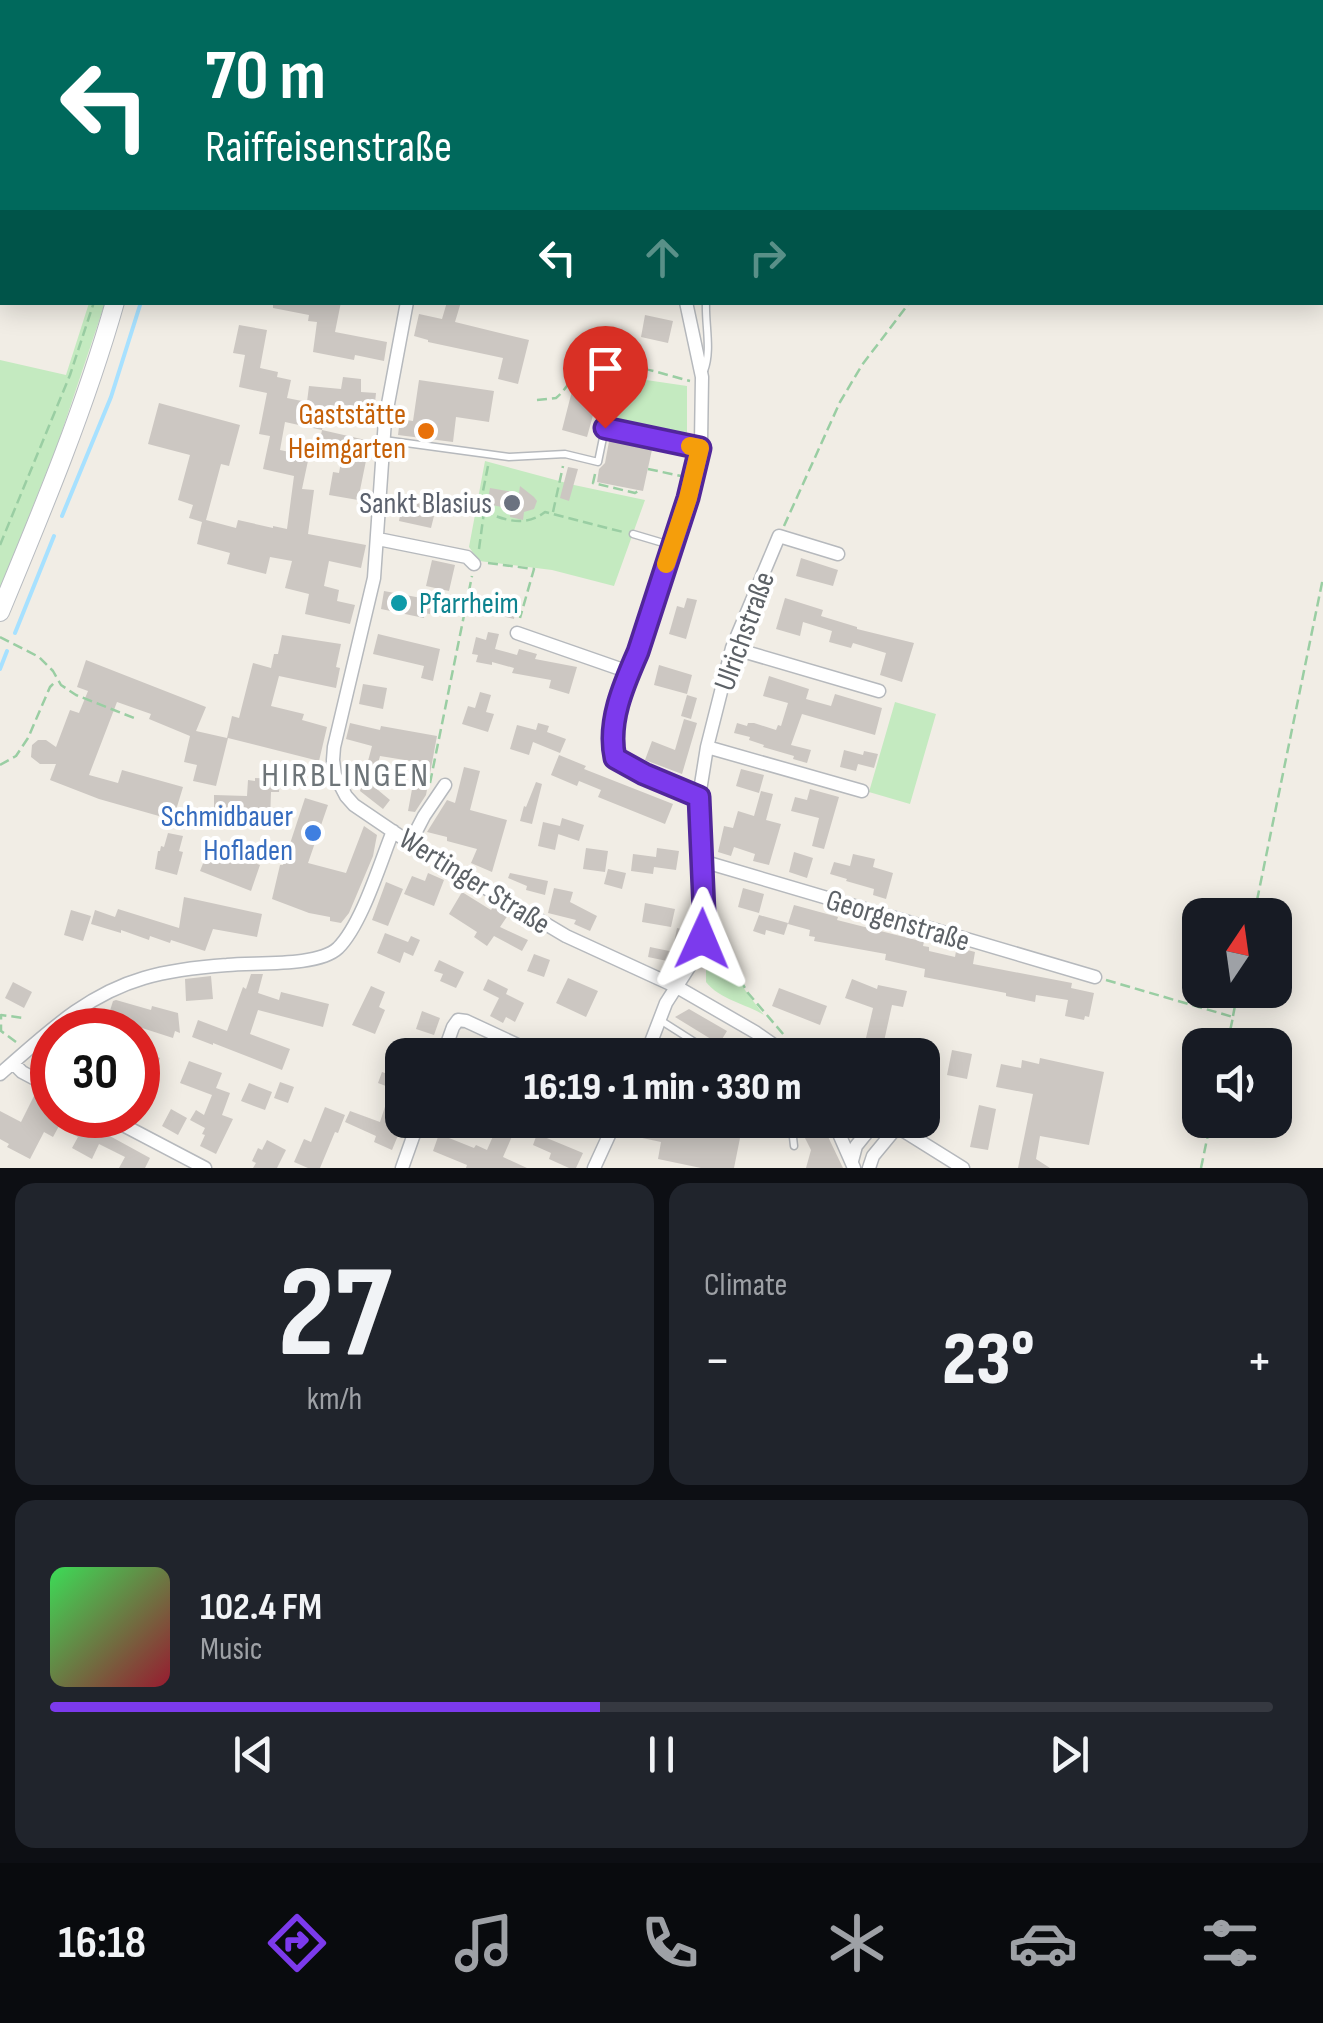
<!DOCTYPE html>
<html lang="en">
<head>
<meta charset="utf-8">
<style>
  body { margin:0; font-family:"Sofia Sans Condensed",sans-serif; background:#20242c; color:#f1f3f6; height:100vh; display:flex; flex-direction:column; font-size:38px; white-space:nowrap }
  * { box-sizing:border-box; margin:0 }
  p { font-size:32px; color:#9ea1a6 }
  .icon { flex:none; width:55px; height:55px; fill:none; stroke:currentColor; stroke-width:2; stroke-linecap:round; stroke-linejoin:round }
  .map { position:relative; height:1168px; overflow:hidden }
  .sheet { display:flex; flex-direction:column; gap:15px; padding:15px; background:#0d0f14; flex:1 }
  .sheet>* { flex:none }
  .hud { position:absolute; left:0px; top:0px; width:1325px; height:305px; box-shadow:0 5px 25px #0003; background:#00695c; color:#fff; overflow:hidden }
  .needle { width:65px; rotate:13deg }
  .controls { position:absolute; left:1182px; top:898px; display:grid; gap:20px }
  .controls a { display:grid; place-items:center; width:110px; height:110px; border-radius:20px; background:#171b24; box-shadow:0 5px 25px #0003; font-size:50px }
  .speed { position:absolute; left:30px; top:1008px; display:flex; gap:20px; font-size:50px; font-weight:700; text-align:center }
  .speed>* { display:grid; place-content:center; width:130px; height:130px; border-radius:50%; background:#171b24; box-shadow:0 5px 25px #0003; line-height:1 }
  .speed .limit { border:15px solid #d22; background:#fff; color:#111 }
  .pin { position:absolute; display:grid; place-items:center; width:85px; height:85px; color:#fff; margin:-102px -42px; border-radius:50% 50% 50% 0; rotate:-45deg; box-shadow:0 0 10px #0007 }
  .pin .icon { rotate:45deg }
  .me { position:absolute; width:110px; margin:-55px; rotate:1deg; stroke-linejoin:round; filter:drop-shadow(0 0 8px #0008) }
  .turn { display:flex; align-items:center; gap:35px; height:210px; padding:0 40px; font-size:45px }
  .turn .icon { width:130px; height:130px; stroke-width:2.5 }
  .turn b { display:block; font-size:70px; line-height:85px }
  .lanes { display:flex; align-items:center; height:95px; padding:0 40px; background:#0003; justify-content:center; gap:50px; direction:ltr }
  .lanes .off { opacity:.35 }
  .big { font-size:75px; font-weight:800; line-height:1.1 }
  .sheet .card { flex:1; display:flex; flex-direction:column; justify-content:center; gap:15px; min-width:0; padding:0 35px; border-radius:20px; background:#20242c }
  .sheet .dial { align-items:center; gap:0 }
  .dial b { font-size:130px; line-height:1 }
  .song { display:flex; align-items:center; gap:30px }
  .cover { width:120px; height:120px; border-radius:15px; background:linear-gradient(135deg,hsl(130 70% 55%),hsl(350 70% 35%)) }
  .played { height:10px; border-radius:5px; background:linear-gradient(90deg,#7c3aed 45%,#363941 45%) }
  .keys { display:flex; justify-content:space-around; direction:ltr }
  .heat { display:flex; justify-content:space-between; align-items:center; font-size:55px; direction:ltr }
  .sheet .tiles { flex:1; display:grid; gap:15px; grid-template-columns:1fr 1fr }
  .card:last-child { grid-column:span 2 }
  .trip { position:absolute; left:385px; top:1038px; width:555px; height:100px; border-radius:20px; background:#171b24; box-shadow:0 5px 25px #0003; font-weight:800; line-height:100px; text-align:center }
  .dock { display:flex; height:160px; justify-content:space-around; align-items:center; background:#090b0e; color:#9ea1a6 }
  .dock .icon { width:70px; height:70px }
  .dock .on { color:#7c3aed }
  .dock b { font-size:45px; color:#f1f3f6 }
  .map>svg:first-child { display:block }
  .green { fill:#c4eac0 }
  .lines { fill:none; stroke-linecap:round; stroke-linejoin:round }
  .stream { stroke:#a7e1ff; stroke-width:4 }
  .building { fill:#ccc7c2 }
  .lane-casing { stroke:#b6b9bd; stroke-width:9 }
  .street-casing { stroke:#b6b9bd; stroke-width:15 }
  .secondary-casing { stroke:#b7bbc0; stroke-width:20 }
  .path { stroke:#9acea3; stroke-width:2.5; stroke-dasharray:10 5; stroke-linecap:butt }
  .lane { stroke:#fff; stroke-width:6 }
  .street { stroke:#fff; stroke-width:12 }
  .secondary { stroke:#fff; stroke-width:18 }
  .route-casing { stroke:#51269a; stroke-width:25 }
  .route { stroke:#7c3aed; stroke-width:18 }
  .slow { stroke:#f59e0b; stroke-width:18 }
  .food-dot { fill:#e8710a; stroke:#fff; stroke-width:4 }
  .worship-dot { fill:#6b7280; stroke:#fff; stroke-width:4 }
  .culture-dot { fill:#0f9aa8; stroke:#fff; stroke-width:4 }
  .shop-dot { fill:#3f7fe0; stroke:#fff; stroke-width:4 }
  .labels { text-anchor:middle; stroke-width:8; stroke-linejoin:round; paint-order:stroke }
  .food-label { font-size:30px; fill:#c56008; stroke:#fff; text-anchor:end }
  .worship-label { font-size:30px; fill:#5b616d; stroke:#fff; text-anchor:end }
  .culture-label { font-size:30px; fill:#0d838f; stroke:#fff; text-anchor:start }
  .street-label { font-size:30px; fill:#5d6267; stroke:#fff }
  .shop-label { font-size:30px; fill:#366cbe; stroke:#fff; text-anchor:end }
  .quarter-label { font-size:35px; letter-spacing:2.5px; fill:#6e7579; stroke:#fff }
</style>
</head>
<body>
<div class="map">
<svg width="1323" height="1168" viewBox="0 0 1323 1168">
  <rect width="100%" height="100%" fill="#f1ede5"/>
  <path class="green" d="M89 303H105L57 446 0 589V360L66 375Z
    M619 376 687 386V438L607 420Z
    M485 461 574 485 645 500 614 586 552 570 479 561 469 547Z
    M895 702 936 714 910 804 869 792Z
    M716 932C724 964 744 989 764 1015 746 1004 719 999 706 982V966Z"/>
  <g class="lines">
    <path class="stream" d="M62 516 111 397 141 302
      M15 633 54 536
      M0 669 7 651"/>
  </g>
  <path class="building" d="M273 302H341L335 332 387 342 384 361 355 355 354 360 313 352 317 322 308 321 309 315 273 308Z
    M447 302H461L455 322 529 340 518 384 498 379 503 358 428 342V340L414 336 419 314 442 319Z
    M645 315 673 321 668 343 641 337Z
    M239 325 267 330 260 368 278 372 277 377 291 380 287 398 307 402 309 386 341 389 343 377 361 379V392L376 393 374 412 326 406 322 430 285 422 280 450 309 456 302 489 314 490 308 534 366 545 361 568 329 561 324 586 339 590 337 601 355 605 350 624 305 614 309 594 285 588 292 561 270 557 266 574 227 564 230 553 197 544 202 522 189 518 193 505 178 500 190 455 148 444 159 403 240 425 229 466 221 464 206 520 236 528 238 520 273 528V526L287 529 294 476 263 469 270 436 259 434 267 393 239 387 245 355 233 353Z
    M419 380 494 391 489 422 456 417 453 442 398 435 400 419 413 421Z
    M574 383 600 390 587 437 562 430Z
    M322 430 370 441 358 500 329 495 333 472 339 473 343 450 319 445Z
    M610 436 653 445 643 491 597 482 599 469 605 463Z
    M568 467 578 469 569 501 560 498Z
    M520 486 534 497 537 501 534 509 524 512 523 520 510 517 511 509 487 504 490 488 519 493Z
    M403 500 426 505 425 514 434 516 431 528 399 521Z
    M801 558 838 570 833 586 796 576Z
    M432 560 455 565 449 591 426 586Z
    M384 591 432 600 430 614 425 613 424 618 381 609Z
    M687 598 697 600 686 639 669 634 677 606 684 608Z
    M785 598 823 610 821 616 857 627V629L914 643 902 682 880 675 886 653 853 643 851 648 829 642 832 631 803 622 800 636 776 629Z
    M507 599 516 602 514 619 501 616Z
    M488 632 499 634 495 649 517 655 519 649 537 654 535 659 577 667 569 694 549 688 551 680 512 673 514 668 492 662V665L476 662 478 655 472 654 476 637 486 640Z
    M378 634 440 649 433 681 421 678 424 666 373 654Z
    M282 635 341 644 336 667 340 668 336 688 279 676 271 706 304 714 302 720 327 727 319 761 228 738 216 786 193 781 197 765 184 762 190 736 149 719 151 714 117 702 89 775 118 783 122 770 183 787 173 820 99 799 50 780 56 764H40L31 757 32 745 38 740H46L56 747 70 710 79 713 88 691 77 687 86 660 206 707 196 731 227 738 232 716 239 718 253 663 271 668 274 654H278Z
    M659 665 692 675 687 694 654 685Z
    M769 676 809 689 806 699 831 706 835 694 882 708 875 735 802 714 791 745 811 750 807 763 793 759 794 756 763 747 764 745 749 740 750 737 734 733 737 723 747 726 748 723H754L776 730 778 725 781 726 788 703 763 696Z
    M363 684 387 688 383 709 359 704Z
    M480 692 491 695 486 712 494 714 488 732 462 724 468 706 475 708Z
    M687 695 697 698 691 719 681 716Z
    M684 719 697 723 682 774 645 760 652 741 675 750Z
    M350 723 380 730 381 726 437 736 426 795 415 812 408 811 417 762 380 756 372 785 390 800 383 809 360 791 372 746 346 739Z
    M538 723 549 726 547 732 566 739 560 753 533 742 529 755 510 749 517 725 536 730Z
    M844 750 863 755 864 751 878 754 874 768 858 764 856 771 840 767Z
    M559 755 586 766 584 769 673 804 665 824 598 797 601 790 579 781 577 786 551 775Z
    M464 767 480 771 470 810 507 820 492 872 471 863 477 849 447 841V837L427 832 447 800 455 803Z
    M741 769 764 775 759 793 736 786Z
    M255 778 280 779 279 792H271L270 821 214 819V795L247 796 248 780 255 781Z
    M536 782 542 784 532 824 520 821 524 806 526 807Z
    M810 789 839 797 824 849 812 846 819 818 791 811 795 797 807 800Z
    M761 791 773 794 766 820 781 824 769 865 753 861 755 854 734 847 731 856 718 852 724 826 733 828 738 811 754 816Z
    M305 798 328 805 308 863 346 873 364 826 377 835 373 856 349 913 341 923 330 921V917L309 913 272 899 280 865H283Z
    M562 818 584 825 579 841 558 834Z
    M543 822 560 826 555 850 538 846Z
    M168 833 183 836 179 851 183 852 177 875 155 869 158 851H160L161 846 164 847Z
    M210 846 260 865 251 891 200 871Z
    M586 848 608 851 605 872 583 869Z
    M657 848 679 851 676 870 654 867 653 874 631 871 633 854 656 857Z
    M794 852 813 858 807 878 789 872Z
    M853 854 875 859 873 867 893 873 886 899 873 895 874 889 846 881 847 879 830 874 834 862 850 866Z
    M608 869 626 873 622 889 604 884Z
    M428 873 444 880 434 906 404 894 412 876 425 881Z
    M510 873 548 881 545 895 526 890 527 886 508 878Z
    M386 882 403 889 388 926 372 920Z
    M554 888 573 892 570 902 597 916 590 931 574 924 576 920 548 913Z
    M743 888 764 894 759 913 738 907Z
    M462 892 491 910 494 906 508 915 500 927 528 940 522 951 494 936 487 946 474 937 477 932 449 914Z
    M184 897 262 914 257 937 213 929 205 951 171 940 170 943 150 936 149 940 121 930V933L91 924 95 910 115 917 118 909 179 928Z
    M645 903 675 909 671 927 642 922Z
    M794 905 838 917 837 920 924 942 923 946 929 947V951L955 957 956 951 963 952 964 949 975 952 973 964 1072 983 1071 988 1094 993 1089 1017 1085 1016 1084 1020 1065 1016 1068 1000 1036 995 1035 1002 1006 996V993L924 977 925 969 885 960 886 954 814 941 815 937 809 936 810 930 788 924Z
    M71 910 91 916 83 941 64 935Z
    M759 915 788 923 784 935 766 930 765 935 753 931Z
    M677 928 690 931 684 950 673 948Z
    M385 933 408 942 411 936 420 940 413 956 404 952 400 963 377 953Z
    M650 947 674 952 672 962 648 957Z
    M534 954 550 960 544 977 527 971Z
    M439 960 464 972 456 988 440 981 443 974 434 971Z
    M251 974H263L258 993 279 1000 281 992 329 1004 323 1027 258 1010 250 1034 290 1049 282 1070 213 1043V1045L192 1037 198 1020 227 1031 243 987 246 989Z
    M211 976 213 999 186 1001 185 979Z
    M568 978 598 991 586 1017 556 1003Z
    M488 979 508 989 506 994 524 1003 515 1022 506 1017 503 1023 490 1016 499 998 483 990Z
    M852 979 877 989 878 985 907 991 903 1007 892 1005 881 1055H862L873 1008 845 998Z
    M13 982 32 992 24 1008 5 998Z
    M371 986 385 992 379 1007 385 1010 375 1034 352 1025Z
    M779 988 827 1006 820 1025 772 1006Z
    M116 1000 151 1010 152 1006 178 1013 180 1033 175 1031 173 1038 108 1017 113 1001Z
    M689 1009 727 1031 719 1044 675 1017Z
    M422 1011 440 1018 434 1035 416 1029Z
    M482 1040 515 1055H475Z
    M565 1040 570 1042 600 1055H571L560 1050Z
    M138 1049 160 1058 154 1074 138 1068Z
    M952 1050 972 1054 967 1079 947 1075Z
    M1040 1058 1104 1072 1089 1145 1040 1136 1036 1159 1050 1168H1018L1033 1094 996 1087 1001 1064 1021 1068 1022 1060 1039 1064Z
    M189 1061 222 1073 216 1088 230 1093 222 1115 233 1119 216 1154 200 1146 205 1135 202 1134 205 1128 190 1120 196 1110 204 1115 212 1095 180 1083Z
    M382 1072 402 1079V1110L396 1107 388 1129 399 1133 392 1150 374 1142 376 1136 345 1122 350 1111 380 1122 391 1088 378 1083Z
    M280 1082 294 1087 288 1103 274 1098Z
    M249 1083 272 1092 265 1110 241 1101Z
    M34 1096 52 1106V1115H64L85 1125 86 1123 150 1158 145 1168H119L125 1157 99 1144 92 1159 72 1148 78 1137 59 1126 53 1137 44 1132 30 1159 7 1147 9 1144 0 1139V1111L21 1122Z
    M979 1105 996 1109 988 1150 970 1147Z
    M325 1107 345 1115 338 1133 335 1132 320 1168H308L294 1162 304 1139 311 1142Z
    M171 1109 187 1118 178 1135 162 1126Z
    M500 1120 517 1125 503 1157 527 1168H466L467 1165 433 1151 439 1134 474 1148 476 1145 487 1150Z
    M636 1120H659L658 1122 740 1138 734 1168H701L658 1159 661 1142 633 1136Z
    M812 1120H820L843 1168H806L811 1150 799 1126Z
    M537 1134 583 1153 576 1168H569L549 1159 551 1153 533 1145Z
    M267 1140 286 1150 277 1168H253L256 1163 252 1161 258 1148 262 1150Z"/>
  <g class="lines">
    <g class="lane-casing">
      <path id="lane" d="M740 0 741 2
        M704 371C712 350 705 325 706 302
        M384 440 509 457 565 454 598 462 605 428 699 447
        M633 534 670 545
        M660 1020 715 1055
        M791 1120 794 1146"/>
    </g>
    <g class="street-casing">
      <path id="street" d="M587 0 588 2
        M455 2V0
        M407 302 385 420 374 578 334 747 333 760 335 775 346 796 354 805 410 843 566 936 677 987 755 1032 788 1055
        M686 302 702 377 701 443 688 498 638 652C623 684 607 722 615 758L644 774 699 797
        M378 539 467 557 474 564
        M517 633 629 672
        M732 648 879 691
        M707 747 862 791
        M410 843 424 816 445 785
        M702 861 1095 977
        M443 1055 453 1027 458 1020 466 1021 539 1055
        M646 1055 666 1003 700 950 704 912 699 797 707 747 732 648 779 536 838 554
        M13 1063 22 1072 52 1088
        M0 1074C45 1035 85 995 144 978 171 970 199 967 227 965 255 962 318 967 338 948 362 924 380 863 393 831
        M104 1115 205 1168
        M833 1120 854 1168
        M886 1120 963 1168
        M852 1161 856 1146 877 1120
        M402 1168 419 1120
        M594 1168 616 1120
        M869 1168 873 1156 897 1127"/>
    </g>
    <g class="secondary-casing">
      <path id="secondary" d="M194 2 195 0
        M0 612C42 511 85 408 115 302"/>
    </g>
    <path class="path" d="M173 2V0
      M1039 2 1040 0
      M537 400 556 398C566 390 571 377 583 370 609 354 661 374 690 381
      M488 466 481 501 484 511C505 521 526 527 545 512L623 532
      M648 469 681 476
      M595 474 593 483 635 493 640 490
      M553 512 563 466
      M784 526 840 402 862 365 910 302
      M0 545 70 375 94 302
      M479 549 484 512
      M488 563 534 569 520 618
      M0 637 39 657 53 671 61 685 76 695 134 718
      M0 765 16 756 28 738 50 687 56 681
      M430 783 472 576
      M1254 915 1323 578
      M715 925 724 953 748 993 784 1035
      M1106 980 1233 1017 1227 1045
      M1233 1016 1238 990
      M16 1042 1 1031V1015L24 1018
      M1201 1168 1211 1120"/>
    <use href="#lane" class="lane"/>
    <use href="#street" class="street"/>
    <use href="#secondary" class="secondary"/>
  </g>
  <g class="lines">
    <g class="route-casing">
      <path id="route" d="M605 428 700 448 688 498 638 652C624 684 607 722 615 758L644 774 699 797 704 912 702 939"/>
    </g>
    <use href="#route" class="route"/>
    <path class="slow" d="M666 564 688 498 700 448 690 446"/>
  </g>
  <circle class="food-dot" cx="426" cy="431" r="10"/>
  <circle class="worship-dot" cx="512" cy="503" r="10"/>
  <circle class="culture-dot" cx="399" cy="603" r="10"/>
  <circle class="shop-dot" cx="313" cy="833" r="10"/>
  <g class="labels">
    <g class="food-label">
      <text x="406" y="424">Gaststätte<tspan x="406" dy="34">Heimgarten</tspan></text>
    </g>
    <g class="worship-label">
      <text x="492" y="513">Sankt Blasius</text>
    </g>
    <g class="culture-label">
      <text x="419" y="613">Pfarrheim</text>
    </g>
    <g class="street-label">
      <text transform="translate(744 631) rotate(-70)" y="10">Ulrichstraße</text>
      <text transform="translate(475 881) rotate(32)" y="10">Wertinger Straße</text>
      <text transform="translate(898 920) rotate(17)" y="10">Georgenstraße</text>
    </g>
    <g class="shop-label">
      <text x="293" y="826">Schmidbauer<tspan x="293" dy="34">Hofladen</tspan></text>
    </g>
    <g class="quarter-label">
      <text x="346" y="786">HIRBLINGEN</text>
    </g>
  </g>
</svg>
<div class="controls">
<a><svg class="needle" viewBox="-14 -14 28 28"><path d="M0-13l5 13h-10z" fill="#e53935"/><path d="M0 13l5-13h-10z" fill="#9ea1a6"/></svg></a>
<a><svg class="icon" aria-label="sound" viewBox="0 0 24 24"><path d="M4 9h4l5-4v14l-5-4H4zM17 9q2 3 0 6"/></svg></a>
</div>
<div class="speed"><div class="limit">30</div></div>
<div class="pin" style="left:605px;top:428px;background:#d93025"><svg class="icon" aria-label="arrive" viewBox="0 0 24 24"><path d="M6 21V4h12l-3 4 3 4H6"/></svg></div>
<svg class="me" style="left:702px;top:939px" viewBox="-20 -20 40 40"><path d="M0-17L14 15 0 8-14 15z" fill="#7c3aed" stroke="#fff" stroke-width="4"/></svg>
<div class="trip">16:19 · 1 min · 330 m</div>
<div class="hud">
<div class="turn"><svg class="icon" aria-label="left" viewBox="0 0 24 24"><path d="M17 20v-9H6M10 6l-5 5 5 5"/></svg><div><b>70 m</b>Raiffeisenstraße</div></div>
<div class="lanes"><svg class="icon" aria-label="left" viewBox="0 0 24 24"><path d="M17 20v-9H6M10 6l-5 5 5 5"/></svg><svg class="icon off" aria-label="ahead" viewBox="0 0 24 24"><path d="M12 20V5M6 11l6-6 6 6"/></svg><svg class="icon off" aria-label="right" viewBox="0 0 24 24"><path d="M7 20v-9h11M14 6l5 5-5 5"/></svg></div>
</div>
</div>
<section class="sheet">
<div class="tiles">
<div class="card dial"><b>27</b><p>km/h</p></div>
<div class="card"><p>Climate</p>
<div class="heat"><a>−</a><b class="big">23°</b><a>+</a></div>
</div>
<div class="card">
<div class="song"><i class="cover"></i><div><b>102.4 FM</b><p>Music</p></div></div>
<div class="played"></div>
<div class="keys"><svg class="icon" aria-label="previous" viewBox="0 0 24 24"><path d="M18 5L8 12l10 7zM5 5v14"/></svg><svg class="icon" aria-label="pause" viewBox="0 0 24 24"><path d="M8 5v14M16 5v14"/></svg><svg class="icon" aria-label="next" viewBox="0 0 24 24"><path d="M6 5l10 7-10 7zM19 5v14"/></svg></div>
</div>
</div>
</section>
<nav class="dock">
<b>16:18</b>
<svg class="icon on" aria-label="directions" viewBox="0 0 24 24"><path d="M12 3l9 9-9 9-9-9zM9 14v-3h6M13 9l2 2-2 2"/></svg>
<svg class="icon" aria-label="music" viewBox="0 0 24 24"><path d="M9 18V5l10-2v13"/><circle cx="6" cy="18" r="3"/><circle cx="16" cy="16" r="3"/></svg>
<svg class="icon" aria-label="phone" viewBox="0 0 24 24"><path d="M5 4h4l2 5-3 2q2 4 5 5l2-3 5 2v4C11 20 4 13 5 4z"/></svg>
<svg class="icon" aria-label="climate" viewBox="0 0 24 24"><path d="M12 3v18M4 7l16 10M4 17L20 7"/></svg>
<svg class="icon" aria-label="car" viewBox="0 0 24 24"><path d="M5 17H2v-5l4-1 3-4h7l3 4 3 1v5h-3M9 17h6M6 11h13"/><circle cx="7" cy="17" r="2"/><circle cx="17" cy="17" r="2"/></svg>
<svg class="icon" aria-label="filters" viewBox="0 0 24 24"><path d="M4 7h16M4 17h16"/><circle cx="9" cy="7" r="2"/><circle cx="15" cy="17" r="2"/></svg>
</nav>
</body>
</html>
